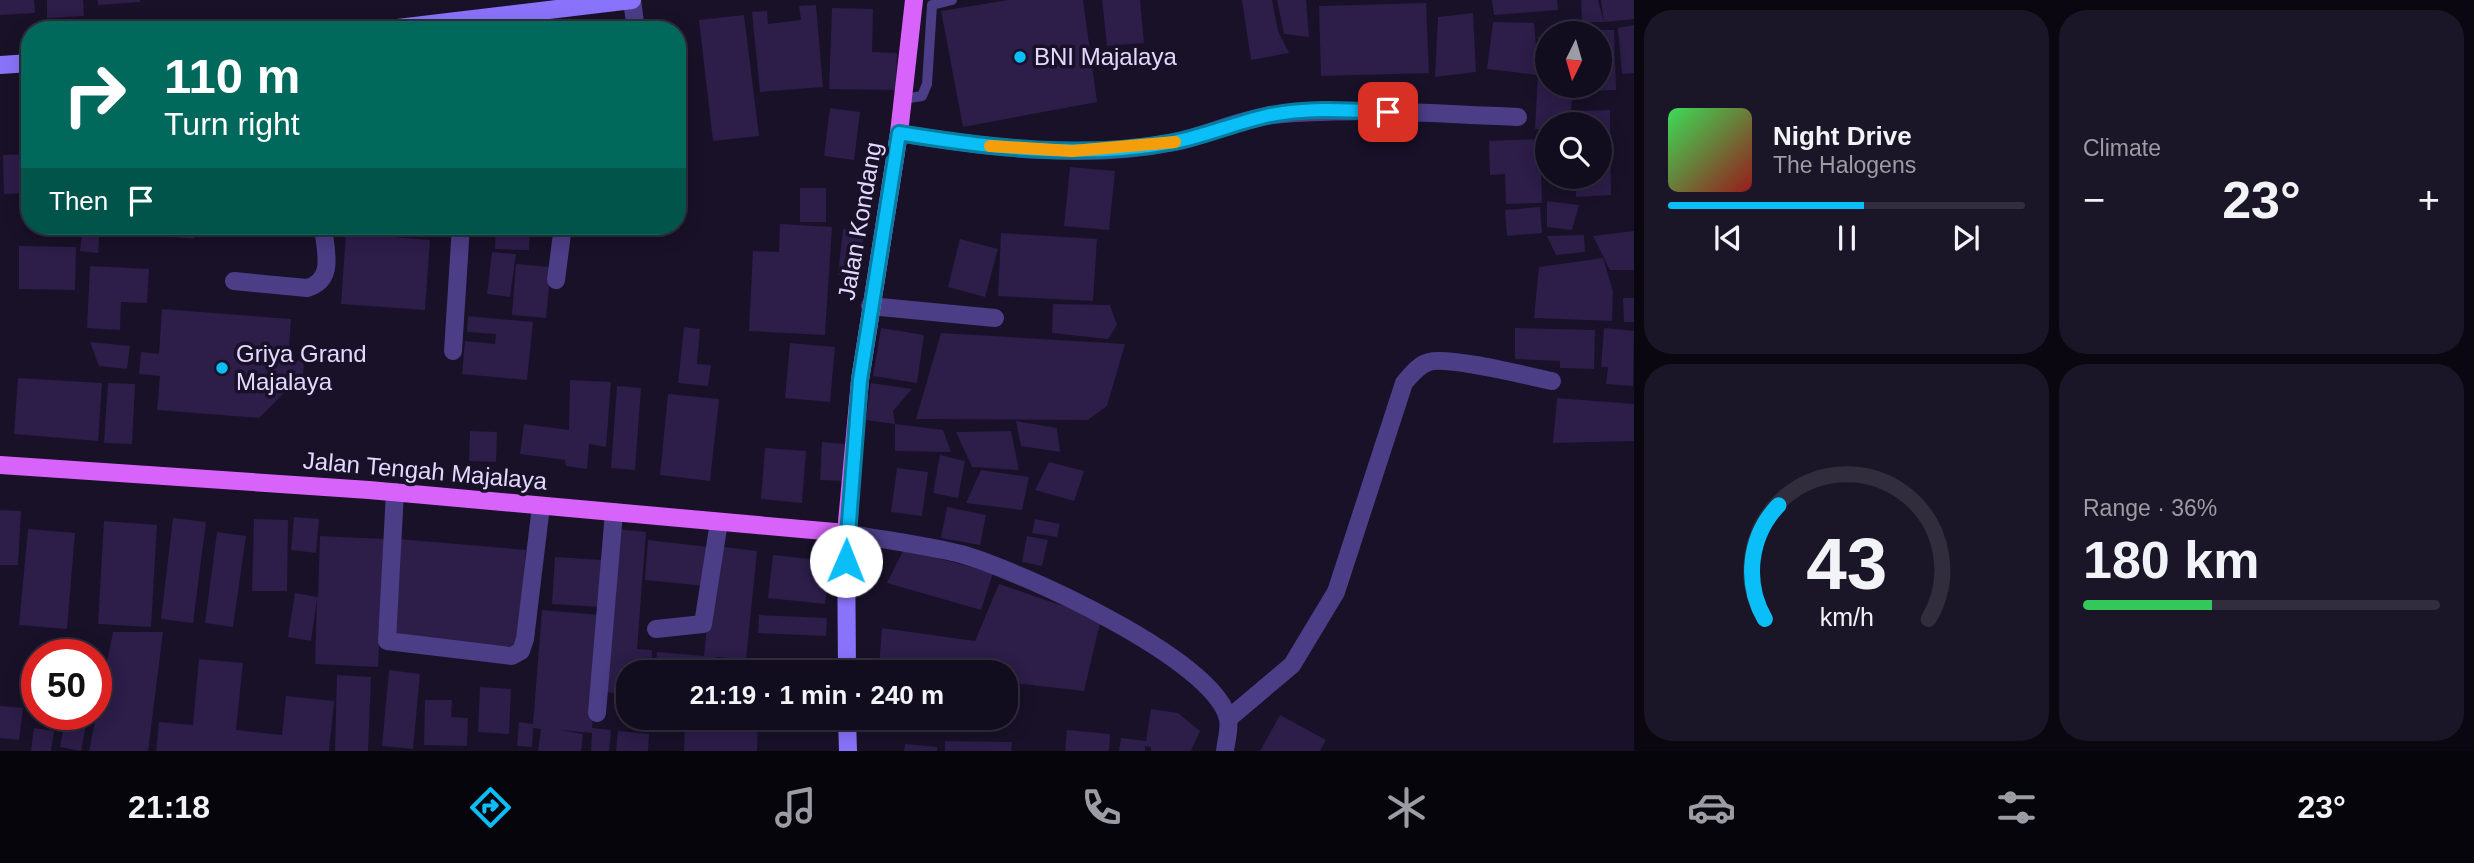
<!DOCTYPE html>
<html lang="en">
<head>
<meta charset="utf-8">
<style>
  body { margin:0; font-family:Arial,sans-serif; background:#1b1627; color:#f1f3f6; height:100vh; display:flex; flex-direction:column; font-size:26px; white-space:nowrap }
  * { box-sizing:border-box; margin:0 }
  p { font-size:23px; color:#9c9ca4 }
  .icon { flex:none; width:38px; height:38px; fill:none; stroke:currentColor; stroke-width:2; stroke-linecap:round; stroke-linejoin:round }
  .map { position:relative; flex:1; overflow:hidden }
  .sheet { display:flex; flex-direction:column; gap:10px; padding:10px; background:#0a0710; width:840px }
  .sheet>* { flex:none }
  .guide { position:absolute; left:21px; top:21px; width:665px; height:214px; border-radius:28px; box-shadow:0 4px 18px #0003,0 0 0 2px #312d3c; background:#00695c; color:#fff; overflow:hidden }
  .needle { width:46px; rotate:185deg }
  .buttons { position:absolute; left:1535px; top:21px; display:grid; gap:14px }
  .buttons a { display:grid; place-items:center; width:77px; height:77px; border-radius:50%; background:#120d1e; box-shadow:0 4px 18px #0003,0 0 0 2px #312d3c; font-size:35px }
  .speed { position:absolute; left:21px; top:639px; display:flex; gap:14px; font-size:35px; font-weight:700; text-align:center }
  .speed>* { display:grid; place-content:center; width:91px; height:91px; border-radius:50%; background:#120d1e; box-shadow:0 4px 18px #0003,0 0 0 2px #312d3c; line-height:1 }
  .speed .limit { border:10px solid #d22; background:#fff; color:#111 }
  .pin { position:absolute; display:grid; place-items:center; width:60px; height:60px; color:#fff; margin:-30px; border-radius:14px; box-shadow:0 4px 10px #0006 }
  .me { position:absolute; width:77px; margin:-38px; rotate:1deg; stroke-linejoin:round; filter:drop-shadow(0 0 5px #0008) }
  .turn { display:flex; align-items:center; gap:24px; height:147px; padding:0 28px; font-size:32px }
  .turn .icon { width:91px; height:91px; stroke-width:2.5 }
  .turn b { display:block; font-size:49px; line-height:60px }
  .then { display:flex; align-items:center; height:66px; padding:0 28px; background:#0003; gap:14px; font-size:26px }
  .big { font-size:52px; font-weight:700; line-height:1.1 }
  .sheet .widget { flex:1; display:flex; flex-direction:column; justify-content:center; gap:10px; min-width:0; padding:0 24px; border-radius:28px; background:#1b1627 }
  .sheet .dial { align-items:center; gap:0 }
  .dial svg { height:182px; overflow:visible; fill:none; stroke:#312d3c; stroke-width:7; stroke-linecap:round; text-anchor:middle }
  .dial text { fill:#f1f3f6; stroke:none }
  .song { display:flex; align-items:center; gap:21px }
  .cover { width:84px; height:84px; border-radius:10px; background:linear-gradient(135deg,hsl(130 70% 55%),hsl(0 70% 35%)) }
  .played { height:7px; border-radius:4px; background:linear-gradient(90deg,#0abef8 55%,#312d3c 55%) }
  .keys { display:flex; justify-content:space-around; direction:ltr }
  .heat { display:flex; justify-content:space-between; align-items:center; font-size:38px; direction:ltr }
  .charge { height:10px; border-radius:5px; background:linear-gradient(90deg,#34c759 36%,#312d3c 0) }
  .sheet .tiles { flex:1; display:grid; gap:10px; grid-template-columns:repeat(2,1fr) }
  .trip { position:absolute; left:616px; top:660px; width:402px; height:70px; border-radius:28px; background:#120d1e; box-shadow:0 4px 18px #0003,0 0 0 2px #312d3c; font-weight:700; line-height:70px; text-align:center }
  .dock { display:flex; height:112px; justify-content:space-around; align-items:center; background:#07050c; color:#9c9ca4 }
  .dock .icon { width:49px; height:49px }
  .dock .selected { color:#0abef8 }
  .dock b { font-size:32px; color:#f1f3f6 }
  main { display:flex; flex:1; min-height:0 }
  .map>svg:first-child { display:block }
  .building { fill:#2c1d49 }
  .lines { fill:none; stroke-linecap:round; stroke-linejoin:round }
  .service { stroke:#4b3d86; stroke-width:10 }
  .minor { stroke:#4b3d86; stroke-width:18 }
  .secondary { stroke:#8a73fb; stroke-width:18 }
  .primary { stroke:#d863fb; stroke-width:18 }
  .route-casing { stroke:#067ca1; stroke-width:18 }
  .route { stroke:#0abef8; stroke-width:12 }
  .slow { stroke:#f59e0b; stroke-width:12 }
  .poi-dot { fill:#0abef8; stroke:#181128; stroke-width:2.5 }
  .labels { text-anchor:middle; stroke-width:7; stroke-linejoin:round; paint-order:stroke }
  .poi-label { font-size:24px; fill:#e3d9fe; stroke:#181128; text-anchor:start }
  .street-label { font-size:24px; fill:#e3d9fe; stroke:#181128 }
</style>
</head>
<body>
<main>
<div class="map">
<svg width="1634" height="751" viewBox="0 0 1634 751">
  <rect width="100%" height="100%" fill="#181128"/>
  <path class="building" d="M0 0H34L35 13 0 15Z
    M47 0H83L84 16 47 18Z
    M98 0H140V2L98 5Z
    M1008 0H1083L1097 102 963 127 941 11Z
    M1102 0H1140L1144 43 1107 46Z
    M1242 0H1272L1278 31 1289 53 1251 60Z
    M1277 0H1306L1309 37 1284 34Z
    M1492 0H1557L1558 10 1494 15Z
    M1581 0H1598L1604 22 1601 0H1634V19L1604 22H1582Z
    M1426 3 1429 73 1321 76 1319 6Z
    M816 5 823 87 760 92 752 12 767 11 768 24 801 20 799 6Z
    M832 8 873 9 872 52 897 53 896 90 829 89Z
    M1473 13 1476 72 1435 77 1438 17Z
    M744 15 759 136 713 141 699 20Z
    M1493 22 1534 23 1538 70V37L1547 36V86H1573L1570 124H1547V130L1535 129 1538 75 1487 69Z
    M1634 25V73L1622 74 1618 28Z
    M1584 30H1614L1616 90 1585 91V86H1600V33H1584Z
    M830 108 860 112 854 160 824 156Z
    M1610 110 1611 195 1576 197V177H1600V124H1575V111Z
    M1540 139 1542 203 1506 204 1505 174 1490 175 1489 141Z
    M30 154V193L4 194 3 155Z
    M1070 167 1115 171 1109 230 1064 226Z
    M800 188H826V222H800Z
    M1547 201 1579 205 1572 230 1547 227Z
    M1540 207 1542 233 1507 236 1505 210Z
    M780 224 832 227 825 335 749 331 753 251 779 252Z
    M83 226H100L98 253 80 251Z
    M155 226H195L194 239 154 235Z
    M496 226H530L529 250 495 249Z
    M843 229 864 231 859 277 838 275Z
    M1634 231V270H1610L1593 236Z
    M346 233 430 240 425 310 341 304Z
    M1001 233 1097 239 1093 301 998 296Z
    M1584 235 1585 252 1556 255 1547 236Z
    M960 239 998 249 985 297 948 287Z
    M19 246 76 247 75 290 19 289Z
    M492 252 516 254 510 297 487 294Z
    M1603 258 1613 291 1612 321 1534 318 1539 267Z
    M516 264 551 267 546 318 512 315Z
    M90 266 149 269 147 303 121 302 120 330 87 328Z
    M1623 298H1634V322H1624Z
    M1053 304 1110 305 1117 325 1108 339 1052 333Z
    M162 309 291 319 288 360 304 361 302 389 289 388 259 418 157 410 160 376 139 374 141 352 159 354Z
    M468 316 533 322 527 380 462 374 465 341 495 344 496 334 467 332Z
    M684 327 700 329 697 364 711 365 708 386 678 383Z
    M881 328 924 335 917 383 873 376Z
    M1515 328 1595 330 1594 369 1560 368V361L1515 359Z
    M1604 328 1634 331 1633 386 1606 384 1608 367H1601Z
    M941 333 1125 344 1107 406 1088 420 916 419Z
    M90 342 130 346 127 369 99 366Z
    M790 343 835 347 830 402 785 398Z
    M18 378 102 383 98 441 14 434Z
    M570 380 611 382 606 447 589 444 587 469 566 466 565 460 520 454 524 424 569 430Z
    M108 383 135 384 132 444 104 443Z
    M871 383 912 389 893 411 895 424 866 420Z
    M617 386 641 388 635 470 611 468Z
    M668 394 719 399 710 481 660 475Z
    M1557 398 1634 404V441L1553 443Z
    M1016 421 1057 428 1060 452 1021 446Z
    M895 424 943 430 951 452 895 451Z
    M470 431 497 432 496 462 469 461Z
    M1011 431 1019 470 972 467 956 432Z
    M822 442 845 444 843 481 820 480Z
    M765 448 806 451 802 503 761 499Z
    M940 455 965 461 958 498 933 493Z
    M1049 462 1084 471 1074 501 1035 490Z
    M897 468 928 472 922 516 891 512Z
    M981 470 1029 477 1022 510 966 503Z
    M947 507 986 515 980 545 941 538Z
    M0 510 21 511 18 565H0Z
    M294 517 319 519 316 553 291 550Z
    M173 518 206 522 193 623 161 619Z
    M254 519 288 520 287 591H252Z
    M1035 519 1060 524 1057 537 1032 533Z
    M104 521 157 525 151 627 98 624Z
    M28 529 75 533 67 629 19 625Z
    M616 529 646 532 637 649 652 650 651 672H628V694L603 692Z
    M217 532 246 536 233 627 205 623Z
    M320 536 384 539 378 667 315 664 317 599 311 641 288 637 295 593 318 597Z
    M1027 536 1048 540 1042 566 1022 562Z
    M399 539 526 550 517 647 391 636Z
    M648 540 709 547 705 586 645 580Z
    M715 546 757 551 746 660 717 657 716 672H655L657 652 704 656Z
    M904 549 993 573 981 610 887 583Z
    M773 555 830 561 825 604 768 598Z
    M555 557 603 560 600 607 552 604Z
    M999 584 1101 619 1084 691 1006 682V672H921L879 667 882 628 975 641Z
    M542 610 601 615 592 728 611 730 609 751H591L592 733 560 730 583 734 581 751H538L541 729 533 728 532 747 517 746 519 722 533 724Z
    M759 615 827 618 826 636 758 633Z
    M113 632H163L148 751H89Z
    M199 659 243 663 236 730 282 735 286 696 334 701 329 751H156L159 722 193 725Z
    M760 668 827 669V672H760Z
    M389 670 420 674 413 749 382 746Z
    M337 675 371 677 368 751H335Z
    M480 687 511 689 509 734 478 732Z
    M425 700H452L451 717 468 718 467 746 424 745Z
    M0 706 23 708 19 740 0 738Z
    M1151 709 1178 713 1200 731 1191 751H1151V747L1145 746V751H1119L1121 738 1146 741Z
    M37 714H62L60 724 36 720Z
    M66 715 87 719 81 751 60 747Z
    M1280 715 1326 740 1320 751H1260Z
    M685 718H758L757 751H684Z
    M34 728 54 731 51 751H31Z
    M1067 730 1110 734 1109 751H1065Z
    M618 731 649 734 648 751H616Z
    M945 741 1012 742 1011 751H945Z
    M905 744 937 747V751H904Z"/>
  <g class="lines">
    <path class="service" d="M903 99 922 96 927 84 932 5 952 0"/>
    <path class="minor" d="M632 0 636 30
      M899 133C987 148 1087 160 1175 142 1208 135 1240 119 1273 115 1355 107 1437 114 1518 117
      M556 280 563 226
      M234 281 307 288C336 280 325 250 323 226
      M870 306 995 318
      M453 351 461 226
      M395 492 387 641 512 656 521 651 525 639 541 506
      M846 533C884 540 924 545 961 554 1018 570 1215 659 1228 719 1230 728 1226 742 1225 751
      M656 629 703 624 719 522
      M597 713 614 512
      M1228 719 1292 665 1336 592 1404 383C1411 375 1418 365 1429 362 1449 356 1527 376 1552 381"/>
    <path class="secondary" d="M381 30 632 0
      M0 65 30 63
      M846 533 847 672
      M847 718 848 751"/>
    <path class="primary" d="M0 465 369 490 846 533 860 380 899 133 914 0"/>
  </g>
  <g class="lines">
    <g class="route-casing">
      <path id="route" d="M846 561 860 380 899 133C989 148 1083 159 1174 142 1205 136 1235 123 1266 116 1305 107 1349 110 1388 112"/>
    </g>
    <use href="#route" class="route"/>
    <path class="slow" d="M990 146 1072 151 1175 142"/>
  </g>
  <g class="poi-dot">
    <circle cx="1020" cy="57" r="7"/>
    <circle cx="222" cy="368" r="7"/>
  </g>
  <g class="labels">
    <g class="poi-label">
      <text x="1034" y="65">BNI Majalaya</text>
      <text x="236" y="362">Griya Grand<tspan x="236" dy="28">Majalaya</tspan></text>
    </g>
    <g class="street-label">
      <text transform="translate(860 221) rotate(-80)" y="8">Jalan Kondang</text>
      <text transform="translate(425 471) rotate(5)" y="8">Jalan Tengah Majalaya</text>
    </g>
  </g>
</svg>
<div class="buttons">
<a><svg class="needle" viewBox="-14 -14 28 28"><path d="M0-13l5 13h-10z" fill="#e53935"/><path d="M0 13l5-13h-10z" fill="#9c9ca4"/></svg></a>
<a><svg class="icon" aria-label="search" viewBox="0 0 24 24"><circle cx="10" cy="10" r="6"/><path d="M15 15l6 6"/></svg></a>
</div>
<div class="speed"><div class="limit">50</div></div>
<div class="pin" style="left:1388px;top:112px;background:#d93025"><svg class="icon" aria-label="arrive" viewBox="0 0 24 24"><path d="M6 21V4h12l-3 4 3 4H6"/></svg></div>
<svg class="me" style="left:846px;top:561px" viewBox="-20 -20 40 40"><circle r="19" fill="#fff"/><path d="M0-13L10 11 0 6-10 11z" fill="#0abef8"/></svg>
<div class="trip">21:19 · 1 min · 240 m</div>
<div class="guide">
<div class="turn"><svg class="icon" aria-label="right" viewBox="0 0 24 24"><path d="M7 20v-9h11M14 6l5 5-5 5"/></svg><div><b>110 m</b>Turn right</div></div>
<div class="then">Then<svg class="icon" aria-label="arrive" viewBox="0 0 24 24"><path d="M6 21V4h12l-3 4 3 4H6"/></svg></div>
</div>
</div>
<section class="sheet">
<div class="tiles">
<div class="widget">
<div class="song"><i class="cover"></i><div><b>Night Drive</b><p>The Halogens</p></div></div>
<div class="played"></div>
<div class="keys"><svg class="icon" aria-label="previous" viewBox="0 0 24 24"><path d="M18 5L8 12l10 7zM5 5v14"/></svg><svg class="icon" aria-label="pause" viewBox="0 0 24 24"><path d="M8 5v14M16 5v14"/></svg><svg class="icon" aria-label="next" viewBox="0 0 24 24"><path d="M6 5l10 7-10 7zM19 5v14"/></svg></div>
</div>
<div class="widget"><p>Climate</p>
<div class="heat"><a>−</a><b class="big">23°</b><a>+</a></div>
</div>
<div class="widget dial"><svg viewBox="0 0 100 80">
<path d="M14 69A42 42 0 1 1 86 69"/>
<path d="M14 69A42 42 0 0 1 20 19" stroke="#0abef8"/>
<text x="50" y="56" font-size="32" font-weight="700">43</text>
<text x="50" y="72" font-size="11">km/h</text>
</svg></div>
<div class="widget"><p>Range · 36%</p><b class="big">180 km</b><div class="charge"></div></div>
</div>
</section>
</main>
<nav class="dock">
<b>21:18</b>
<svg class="icon selected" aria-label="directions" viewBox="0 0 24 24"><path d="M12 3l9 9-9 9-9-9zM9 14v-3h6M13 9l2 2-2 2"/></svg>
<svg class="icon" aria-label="music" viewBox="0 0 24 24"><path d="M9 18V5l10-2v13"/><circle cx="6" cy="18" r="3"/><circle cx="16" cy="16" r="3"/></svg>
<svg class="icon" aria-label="phone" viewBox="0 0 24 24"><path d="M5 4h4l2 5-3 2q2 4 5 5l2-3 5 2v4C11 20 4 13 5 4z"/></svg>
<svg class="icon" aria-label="climate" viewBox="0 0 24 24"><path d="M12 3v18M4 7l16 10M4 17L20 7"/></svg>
<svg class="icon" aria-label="car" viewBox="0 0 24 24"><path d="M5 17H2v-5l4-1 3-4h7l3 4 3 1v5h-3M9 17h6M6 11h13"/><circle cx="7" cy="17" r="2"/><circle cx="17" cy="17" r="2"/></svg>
<svg class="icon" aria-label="filters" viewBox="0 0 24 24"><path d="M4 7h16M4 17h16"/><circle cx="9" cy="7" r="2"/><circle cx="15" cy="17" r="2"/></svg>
<b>23°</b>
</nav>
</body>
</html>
